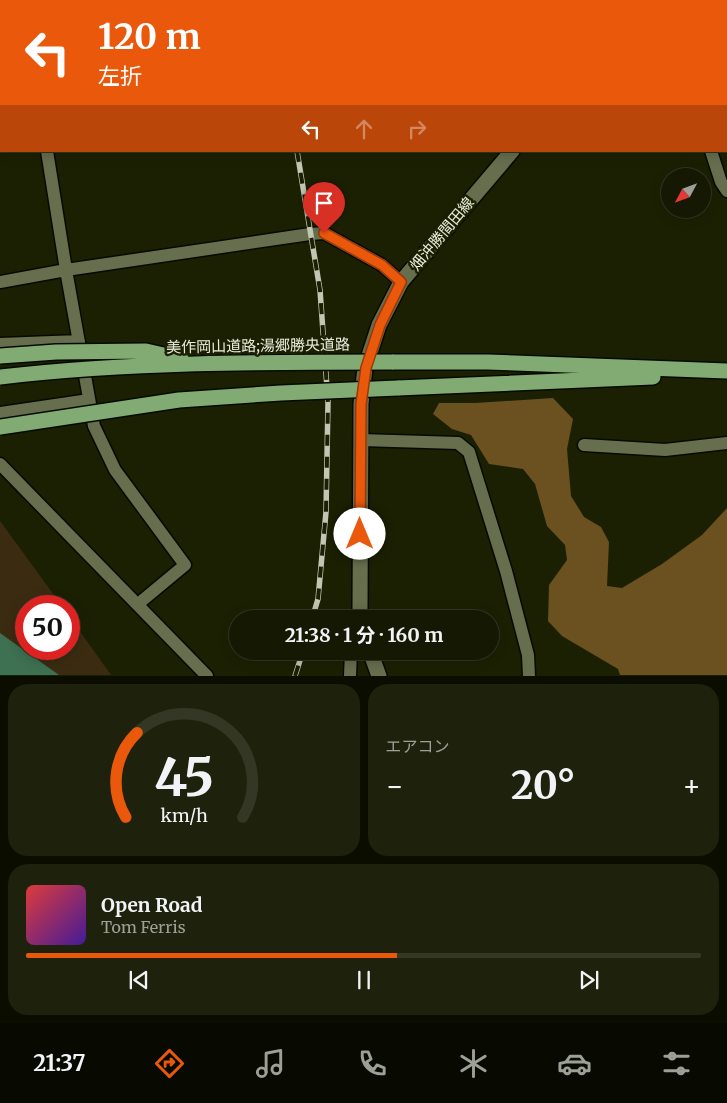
<!DOCTYPE html>
<html lang="ja">
<head>
<meta charset="utf-8">
<style>
  body { margin:0; font-family:Merriweather,"Noto Sans JP",serif; background:#1e210c; color:#f1f3f6; height:100vh; display:flex; flex-direction:column; font-size:19px; white-space:nowrap }
  * { box-sizing:border-box; margin:0 }
  p { font-size:16px; color:#9da099 }
  .icon { flex:none; width:28px; height:28px; fill:none; stroke:currentColor; stroke-width:2; stroke-linecap:round; stroke-linejoin:round }
  .map { position:relative; height:676px; overflow:hidden }
  .side { display:flex; flex-direction:column; gap:8px; padding:8px; background:#0c0d01; flex:1 }
  .side>* { flex:none }
  .guide { position:absolute; left:0px; top:0px; width:728px; height:152px; box-shadow:0 2px 12px #0003,0 0 0 1px #343724; background:#ea580c; color:#fff; overflow:hidden }
  .needle { width:32px; rotate:229deg }
  .fabs { position:absolute; left:661px; top:168px; display:grid; gap:10px }
  .fabs a { display:grid; place-items:center; width:50px; height:50px; border-radius:50%; background:#151802; box-shadow:0 2px 12px #0003,0 0 0 1px #343724; font-size:25px }
  .speed { position:absolute; left:15px; top:595px; display:flex; gap:10px; font-size:25px; font-weight:700; text-align:center }
  .speed>* { display:grid; place-content:center; width:65px; height:65px; border-radius:50%; background:#151802; box-shadow:0 2px 12px #0003,0 0 0 1px #343724; line-height:1 }
  .speed .limit { border:8px solid #d22; background:#fff; color:#111 }
  .pin { position:absolute; display:grid; place-items:center; width:42px; height:42px; color:#fff; margin:-51px -21px; border-radius:50% 50% 50% 0; rotate:-45deg; box-shadow:0 0 5px #0007 }
  .pin .icon { rotate:45deg }
  .me { position:absolute; width:55px; margin:-28px; rotate:0deg; stroke-linejoin:round; filter:drop-shadow(0 0 4px #0008) }
  .turn { display:flex; align-items:center; gap:18px; height:105px; padding:0 15px; font-size:22px }
  .turn .icon { width:65px; height:65px; stroke-width:2.5 }
  .turn b { display:block; font-size:35px; line-height:42px }
  .lanes { display:flex; align-items:center; height:48px; padding:0 15px; background:#0003; justify-content:center; gap:25px; direction:ltr }
  .lanes .off { opacity:.35 }
  .big { font-size:38px; font-weight:700; line-height:1.1 }
  .side .tile { flex:1; display:flex; flex-direction:column; justify-content:center; gap:8px; min-width:0; padding:0 18px; border-radius:20px; background:#1e210c }
  .side .dial { align-items:center; gap:0 }
  .dial svg { height:130px; overflow:visible; fill:none; stroke:#343724; stroke-width:7; stroke-linecap:round; text-anchor:middle }
  .dial text { fill:#f1f3f6; stroke:none }
  .song { display:flex; align-items:center; gap:15px }
  .cover { width:60px; height:60px; border-radius:8px; background:linear-gradient(135deg,hsl(0 70% 55%),hsl(260 70% 35%)) }
  .played { height:5px; border-radius:2px; background:linear-gradient(90deg,#ea580c 55%,#343724 55%) }
  .keys { display:flex; justify-content:space-around; direction:ltr }
  .heat { display:flex; justify-content:space-between; align-items:center; font-size:28px; direction:ltr }
  .side .tiles { flex:1; display:grid; gap:8px; grid-template-columns:1fr 1fr }
  .tile:last-child { grid-column:span 2 }
  .trip { position:absolute; left:229px; top:610px; width:270px; height:50px; border-radius:25px; background:#151802; box-shadow:0 2px 12px #0003,0 0 0 1px #343724; font-weight:700; line-height:50px; text-align:center }
  .menu { display:flex; height:80px; justify-content:space-around; align-items:center; background:#080a01; color:#9da099 }
  .menu .icon { width:35px; height:35px }
  .menu .selected { color:#ea580c }
  .menu b { font-size:22px; color:#f1f3f6 }
  .map>svg:first-child { display:block }
  .green { fill:#3b2c11 }
  .forest { fill:#6b5020 }
  .water { fill:#3d7152 }
  .lines { fill:none; stroke-linecap:round; stroke-linejoin:round }
  .street-casing { stroke:#070a00; stroke-width:15 }
  .secondary-casing { stroke:#070a00; stroke-width:18 }
  .highway-casing { stroke:#070a00; stroke-width:18 }
  .path { stroke:#83876f; stroke-width:2.5; stroke-dasharray:2.5 4; stroke-linecap:butt }
  .street { stroke:#676e4e; stroke-width:12 }
  .secondary { stroke:#676e4e; stroke-width:15 }
  .highway { stroke:#81ab72; stroke-width:15 }
  .rail-casing { stroke:#c2c6b2; stroke-width:5.5 }
  .rail { stroke:#1c2003; stroke-width:4; stroke-dasharray:11; stroke-linecap:butt }
  .highway-bridge-casing { stroke:#070a00; stroke-width:18; stroke-linecap:butt }
  .highway-bridge { stroke:#81ab72; stroke-width:15 }
  .route-casing { stroke:#983908; stroke-width:12 }
  .route { stroke:#ea580c; stroke-width:9 }
  .labels { text-anchor:middle; stroke-width:5; stroke-linejoin:round; paint-order:stroke }
  .street-label { font-size:15px; fill:#e9eddb; stroke:#1c2003 }
</style>
</head>
<body>
<div class="map">
<svg width="727" height="676" viewBox="0 0 727 676">
  <rect width="100%" height="100%" fill="#1c2003"/>
  <path class="green" d="M0 521 62 606H26V649H69V616L111 675H52L0 633Z"/>
  <path class="forest" d="M553 398 573 419 567 449 571 496 584 517 601 527 609 542 607 586 622 588 662 564 702 535 727 508V675H620L618 669 562 636 548 621 549 585 567 560 565 545 547 526 535 484 523 469 489 464 471 435 452 429 433 414 439 403H475Z"/>
  <path class="water" d="M0 633 59 675H0Z"/>
  <g class="lines">
    <g class="street-casing">
      <path id="street" d="M24 0V1
        M726 80H727
        M47 151 66 270 94 426 115 470 185 565 138 604
        M711 151 721 182 727 191
        M0 282 66 270 310 234 324 233 382 265 401 282
        M0 344 79 341
        M0 413 89 400
        M361 440 458 443 469 452 506 571 528 655 529 676
        M584 445 665 450 727 443
        M0 464 207 676
        M350 676 351 651"/>
    </g>
    <g class="secondary-casing">
      <path id="secondary" d="M645 1 646 0
        M361 619 360 609 361 404 365 368 379 325 401 282 512 151
        M370 651 379 676"/>
    </g>
    <g class="highway-casing">
      <path id="highway" d="M392 362H488L727 371
        M398 388 653 377"/>
    </g>
    <path class="path" d="M601 0 603 1"/>
    <use href="#street" class="street"/>
    <use href="#secondary" class="secondary"/>
    <use href="#highway" class="highway"/>
    <g class="rail-casing">
      <path id="rail" d="M274 0V1
        M297 151 320 290 328 402 326 512 318 599 312 619
        M295 676 303 651"/>
    </g>
    <use href="#rail" class="rail"/>
    <g class="highway-bridge-casing">
      <path id="highway-bridge" d="M0 356 56 352 146 351 181 359
        M0 377C130 362 261 362 392 362
        M0 427 179 400 281 393 398 388"/>
    </g>
    <use href="#highway-bridge" class="highway-bridge"/>
  </g>
  <g class="lines">
    <g class="route-casing">
      <path id="route" d="M324 233 382 265 401 282 380 325 366 368 361 404 360 534"/>
    </g>
    <use href="#route" class="route"/>
  </g>
  <g class="labels">
    <g class="street-label">
      <text transform="translate(442 234) rotate(-50)" y="5">畑沖勝間田線</text>
      <text transform="translate(258 346) rotate(-1)" y="5">美作岡山道路;湯郷勝央道路</text>
    </g>
  </g>
</svg>
<div class="fabs">
<a><svg class="needle" viewBox="-14 -14 28 28"><path d="M0-13l5 13h-10z" fill="#e53935"/><path d="M0 13l5-13h-10z" fill="#9da099"/></svg></a>
</div>
<div class="speed"><div class="limit">50</div></div>
<div class="pin" style="left:324px;top:233px;background:#d93025"><svg class="icon" aria-label="arrive" viewBox="0 0 24 24"><path d="M6 21V4h12l-3 4 3 4H6"/></svg></div>
<svg class="me" style="left:360px;top:534px" viewBox="-20 -20 40 40"><circle r="19" fill="#fff"/><path d="M0-13L10 11 0 6-10 11z" fill="#ea580c"/></svg>
<div class="trip">21:38 · 1 分 · 160 m</div>
<div class="guide">
<div class="turn"><svg class="icon" aria-label="left" viewBox="0 0 24 24"><path d="M17 20v-9H6M10 6l-5 5 5 5"/></svg><div><b>120 m</b>左折</div></div>
<div class="lanes"><svg class="icon" aria-label="left" viewBox="0 0 24 24"><path d="M17 20v-9H6M10 6l-5 5 5 5"/></svg><svg class="icon off" aria-label="ahead" viewBox="0 0 24 24"><path d="M12 20V5M6 11l6-6 6 6"/></svg><svg class="icon off" aria-label="right" viewBox="0 0 24 24"><path d="M7 20v-9h11M14 6l5 5-5 5"/></svg></div>
</div>
</div>
<section class="side">
<div class="tiles">
<div class="tile dial"><svg viewBox="0 0 100 80">
<path d="M14 69A42 42 0 1 1 86 69"/>
<path d="M14 69A42 42 0 0 1 21 17" stroke="#ea580c"/>
<text x="50" y="56" font-size="32" font-weight="700">45</text>
<text x="50" y="72" font-size="11">km/h</text>
</svg></div>
<div class="tile"><p>エアコン</p>
<div class="heat"><a>−</a><b class="big">20°</b><a>+</a></div>
</div>
<div class="tile">
<div class="song"><i class="cover"></i><div><b>Open Road</b><p>Tom Ferris</p></div></div>
<div class="played"></div>
<div class="keys"><svg class="icon" aria-label="previous" viewBox="0 0 24 24"><path d="M18 5L8 12l10 7zM5 5v14"/></svg><svg class="icon" aria-label="pause" viewBox="0 0 24 24"><path d="M8 5v14M16 5v14"/></svg><svg class="icon" aria-label="next" viewBox="0 0 24 24"><path d="M6 5l10 7-10 7zM19 5v14"/></svg></div>
</div>
</div>
</section>
<nav class="menu">
<b>21:37</b>
<svg class="icon selected" aria-label="directions" viewBox="0 0 24 24"><path d="M12 3l9 9-9 9-9-9zM9 14v-3h6M13 9l2 2-2 2"/></svg>
<svg class="icon" aria-label="music" viewBox="0 0 24 24"><path d="M9 18V5l10-2v13"/><circle cx="6" cy="18" r="3"/><circle cx="16" cy="16" r="3"/></svg>
<svg class="icon" aria-label="phone" viewBox="0 0 24 24"><path d="M5 4h4l2 5-3 2q2 4 5 5l2-3 5 2v4C11 20 4 13 5 4z"/></svg>
<svg class="icon" aria-label="climate" viewBox="0 0 24 24"><path d="M12 3v18M4 7l16 10M4 17L20 7"/></svg>
<svg class="icon" aria-label="car" viewBox="0 0 24 24"><path d="M5 17H2v-5l4-1 3-4h7l3 4 3 1v5h-3M9 17h6M6 11h13"/><circle cx="7" cy="17" r="2"/><circle cx="17" cy="17" r="2"/></svg>
<svg class="icon" aria-label="filters" viewBox="0 0 24 24"><path d="M4 7h16M4 17h16"/><circle cx="9" cy="7" r="2"/><circle cx="15" cy="17" r="2"/></svg>
</nav>
</body>
</html>
